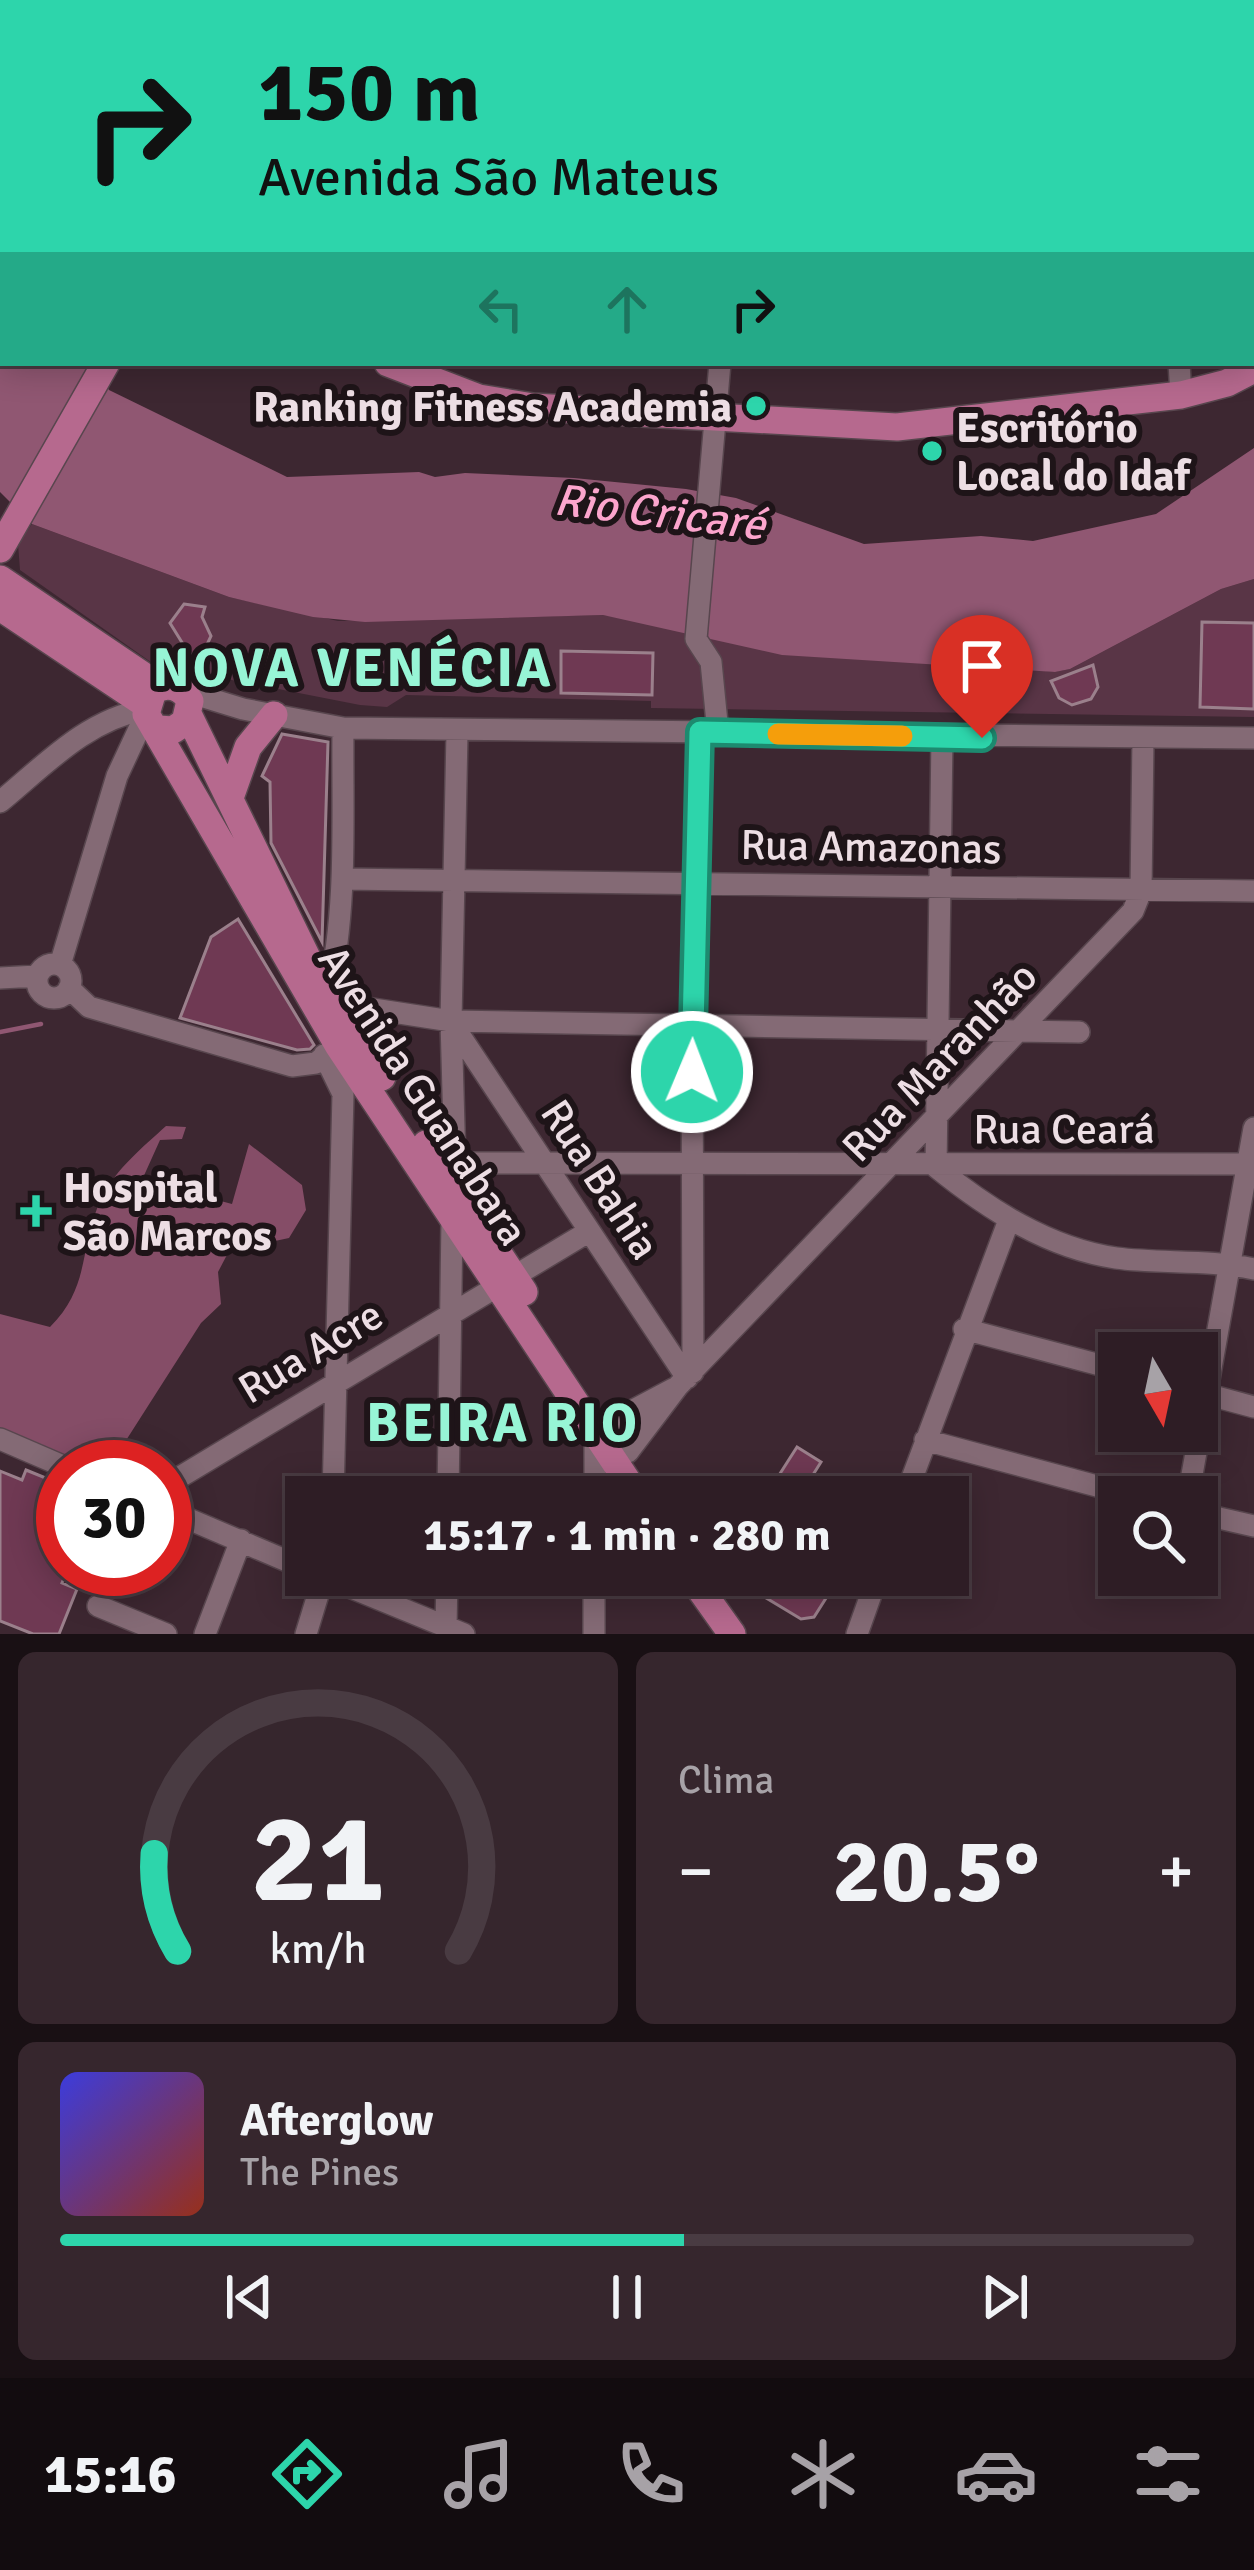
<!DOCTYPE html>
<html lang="pt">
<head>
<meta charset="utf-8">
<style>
  body { margin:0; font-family:Signika,sans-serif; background:#36262d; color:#f1f3f6; height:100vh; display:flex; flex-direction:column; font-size:45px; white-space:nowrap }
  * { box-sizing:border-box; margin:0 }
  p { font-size:39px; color:#a7a2a7 }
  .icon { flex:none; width:66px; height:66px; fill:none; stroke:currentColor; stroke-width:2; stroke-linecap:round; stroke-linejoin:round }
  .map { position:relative; height:1634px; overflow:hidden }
  .side { display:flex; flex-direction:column; gap:18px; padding:18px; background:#191014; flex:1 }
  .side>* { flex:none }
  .hud { position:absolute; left:0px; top:0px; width:1254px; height:366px; box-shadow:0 6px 30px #0003,0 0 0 3px #493b42; background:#2dd5ab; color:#111; overflow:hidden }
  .needle { width:78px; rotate:171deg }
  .fabs { position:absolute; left:1098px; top:1332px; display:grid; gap:24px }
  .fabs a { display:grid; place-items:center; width:120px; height:120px; border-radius:0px; background:#2e1d25; box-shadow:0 6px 30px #0003,0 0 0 3px #493b42; font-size:60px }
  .speed { position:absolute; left:36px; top:1440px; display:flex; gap:24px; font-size:60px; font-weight:700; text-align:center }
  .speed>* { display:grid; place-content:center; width:156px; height:156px; border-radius:50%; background:#2e1d25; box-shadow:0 6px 30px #0003,0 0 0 3px #493b42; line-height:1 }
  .speed .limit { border:18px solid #d22; background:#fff; color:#111 }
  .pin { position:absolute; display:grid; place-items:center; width:102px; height:102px; color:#fff; margin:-123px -51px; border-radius:50% 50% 50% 0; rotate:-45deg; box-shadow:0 0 12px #0007 }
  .pin .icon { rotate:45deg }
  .me { position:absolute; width:132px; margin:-66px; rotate:1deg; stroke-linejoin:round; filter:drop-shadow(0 0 9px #0008) }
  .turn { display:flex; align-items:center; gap:42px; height:252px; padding:0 60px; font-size:54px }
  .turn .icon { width:156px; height:156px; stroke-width:2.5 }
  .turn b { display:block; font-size:84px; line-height:102px }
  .lanes { display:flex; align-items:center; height:114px; padding:0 60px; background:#0003; justify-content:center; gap:60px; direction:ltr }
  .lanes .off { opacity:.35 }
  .big { font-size:90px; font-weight:700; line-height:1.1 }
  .side .tile { flex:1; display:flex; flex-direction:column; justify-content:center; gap:18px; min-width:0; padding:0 42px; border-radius:18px; background:#36262d }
  .side .dial { align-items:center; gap:0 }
  .dial svg { height:312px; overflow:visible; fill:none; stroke:#493b42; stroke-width:7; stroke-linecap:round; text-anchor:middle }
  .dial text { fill:#f1f3f6; stroke:none }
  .song { display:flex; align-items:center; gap:36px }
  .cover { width:144px; height:144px; border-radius:18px; background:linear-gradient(135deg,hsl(240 70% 55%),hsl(10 70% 35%)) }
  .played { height:12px; border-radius:6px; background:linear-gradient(90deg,#2dd5ab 55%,#493b42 55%) }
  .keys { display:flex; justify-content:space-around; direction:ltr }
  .heat { display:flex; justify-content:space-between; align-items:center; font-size:66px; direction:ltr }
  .side .tiles { flex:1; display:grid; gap:18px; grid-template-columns:1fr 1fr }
  .tile:last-child { grid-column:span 2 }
  .trip { position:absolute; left:285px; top:1476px; width:684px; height:120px; border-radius:0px; background:#2e1d25; box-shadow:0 6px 30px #0003,0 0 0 3px #493b42; font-weight:700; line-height:120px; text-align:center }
  .menu { display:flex; height:192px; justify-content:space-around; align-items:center; background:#120c0f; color:#a7a2a7 }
  .menu .icon { width:84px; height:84px }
  .menu .on { color:#2dd5ab }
  .menu b { font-size:54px; color:#f1f3f6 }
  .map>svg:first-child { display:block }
  .green { fill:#593546 }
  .forest { fill:#854d67 }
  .water { fill:#905772 }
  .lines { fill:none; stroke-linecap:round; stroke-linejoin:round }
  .stream { stroke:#905772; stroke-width:4.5 }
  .building { fill:#6f3953; stroke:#9b808c; stroke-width:3 }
  .minor-casing { stroke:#58464e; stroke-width:24 }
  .major-casing { stroke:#58464e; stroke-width:30 }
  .minor { stroke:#846a75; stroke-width:21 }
  .major { stroke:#b6698e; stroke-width:27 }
  .route-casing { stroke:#1d8a6f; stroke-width:30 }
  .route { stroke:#2dd5ab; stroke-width:21 }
  .slow { stroke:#f59e0b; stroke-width:21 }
  .poi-dot { fill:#2dd5ab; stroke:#1e1418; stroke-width:4.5 }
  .labels { text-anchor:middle; stroke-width:12; stroke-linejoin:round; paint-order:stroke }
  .poi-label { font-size:42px; font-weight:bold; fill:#eddee4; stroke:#1e1418; text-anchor:start }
  .street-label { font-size:42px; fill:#eddee4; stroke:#1e1418 }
  .water-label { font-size:45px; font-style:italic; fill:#fca5cd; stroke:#1e1418 }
  .district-label { font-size:54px; font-weight:bold; letter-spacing:3px; fill:#97f5d6; stroke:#1e1418 }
</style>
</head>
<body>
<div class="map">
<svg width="1254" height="1634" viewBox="0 0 1254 1634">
  <rect width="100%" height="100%" fill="#3d2731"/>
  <path class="green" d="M32 524 229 597 338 621 603 615 1054 672 1070 669 1221 589 1254 579V717L651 708V701L406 695 387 707 360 705 155 665 20 570 18 544Z"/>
  <path class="forest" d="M166 1126 186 1127 182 1139 160 1140 142 1180 232 1204 249 1144 302 1185 306 1210 289 1238 229 1251 218 1272 221 1304 201 1323 109 1467H63L0 1444V1314L50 1327C92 1285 78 1247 102 1197 117 1168 142 1148 166 1126Z"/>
  <path class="water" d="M0 297 3 363H96L109 390 287 477 419 472 435 477 465 473 574 478 686 489 736 498 864 544 981 536 1033 541 1156 514 1254 448V579L1221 589 1070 669 1055 672 782 655 603 615 365 622 313 617 229 597 32 524 0 492Z"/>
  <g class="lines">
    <path class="stream" d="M0 1032 41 1024"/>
  </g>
  <path class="building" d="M184 604 205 607 202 617 211 636 205 649 183 658 186 649 170 623Z
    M1202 622 1254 623V709L1200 707Z
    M561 651 653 653 652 695 561 693Z
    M1093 665 1098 687 1091 699 1072 705 1059 698 1051 681Z
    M282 734 328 742 322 942 271 843 270 782 262 776Z
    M238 919 314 1045 310 1049 297 1050 180 1018 211 937Z
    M797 1447 821 1462 811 1478 841 1497H777L782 1488 774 1483Z
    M26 1470 63 1485V1569H68L62 1583 77 1589 59 1634H33L0 1621V1471L22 1480Z
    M743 1575H830L820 1590 828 1595 814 1617 801 1619 746 1586Z"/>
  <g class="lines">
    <g class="minor-casing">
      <path id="minor" d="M281 0 288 3
        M588 0 591 3
        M606 0V3
        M997 0 1002 3
        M167 3 168 0
        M845 3V0
        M1079 3 1080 0
        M0 75 3 76
        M1251 123 1254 124
        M1251 303H1254
        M1179 363 1181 395
        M181 690 243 709 343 728 1254 738
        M718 733 711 662 696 639 720 363
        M942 737 936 1167C988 1209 1048 1248 1116 1258 1162 1264 1208 1259 1254 1269
        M0 802C46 764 85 721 145 709
        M342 879 1254 891
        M37 981a17 17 0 1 1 34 0a17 17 0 1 1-34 0Z
        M60 965 117 776 146 714
        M0 978 37 976
        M69 988 89 1007 292 1066 316 1063 333 1049
        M328 994C348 907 342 816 343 728
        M334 1003 451 1021 1079 1032
        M451 1022 687 1378
        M324 1055 343 1094 333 1497
        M455 1163 451 1021 457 733
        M443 1170 455 1163 1254 1164
        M964 1329 1119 1370
        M693 1372 692 1025 700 732
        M1198 1392 1254 1407
        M609 1423 673 1389
        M0 1439 65 1467
        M925 1440 1138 1497
        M628 1452 678 1386 1133 911 1141 891 1143 739
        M165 1486 588 1232
        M448 1497 452 1220
        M595 1497V1432
        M905 1497 1009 1220
        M1188 1497 1254 1128
        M165 1509 306 1569
        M1197 1513 1254 1526
        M320 1575 464 1634
        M98 1606 166 1634
        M446 1627 447 1575
        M205 1634 241 1540
        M306 1634 324 1575
        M594 1634V1575
        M857 1634 878 1575"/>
    </g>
    <g class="major-casing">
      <path id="major" d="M0 146 3 147
        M0 168 3 170
        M1251 246 1254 243
        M388 363 479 398 533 407 897 427 1181 395 1227 383 1254 369
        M0 549 106 363
        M0 579 160 687
        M0 607 145 704
        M189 716 313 970 382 1077
        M158 729 173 730 185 722 190 701C182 686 167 682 153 691L146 714 338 1045 638 1497
        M231 795 248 747 274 715
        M426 1144 524 1292
        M690 1575 732 1634"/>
    </g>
    <use href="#minor" class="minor"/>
    <use href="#major" class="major"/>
  </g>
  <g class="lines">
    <g class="route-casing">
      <path id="route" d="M692 1072 700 732 982 738"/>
    </g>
    <use href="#route" class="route"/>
    <path class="slow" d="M778 734 902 736"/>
  </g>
  <g class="poi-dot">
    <circle cx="756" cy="406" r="12"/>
    <circle cx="932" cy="451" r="12"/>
    <path d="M30 1193h12v12h12v12h-12v12h-12v-12h-12v-12h12z"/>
  </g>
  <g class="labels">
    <g class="poi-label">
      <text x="732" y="421" text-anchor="end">Ranking Fitness Academia</text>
      <text x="956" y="442">Escritório<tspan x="956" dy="48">Local do Idaf</tspan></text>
      <text x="63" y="1202">Hospital<tspan x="63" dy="48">São Marcos</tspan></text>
    </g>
    <g class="street-label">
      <text transform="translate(871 846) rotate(1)" y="15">Rua Amazonas</text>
      <text transform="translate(939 1061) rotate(-46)" y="15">Rua Maranhão</text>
      <text transform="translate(424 1095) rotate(57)" y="15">Avenida Guanabara</text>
      <text x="1064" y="1143">Rua Ceará</text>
      <text transform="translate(601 1179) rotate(57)" y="15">Rua Bahia</text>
      <text transform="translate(310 1351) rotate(-31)" y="15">Rua Acre</text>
    </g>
    <g class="water-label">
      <text transform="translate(660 511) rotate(7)" y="16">Rio Cricaré</text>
    </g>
    <g class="district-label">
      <text x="353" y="686">NOVA VENÉCIA</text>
      <text x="503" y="1441">BEIRA RIO</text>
    </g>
  </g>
</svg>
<div class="fabs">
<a><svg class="needle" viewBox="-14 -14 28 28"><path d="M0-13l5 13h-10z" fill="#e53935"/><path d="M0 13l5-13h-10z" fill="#a7a2a7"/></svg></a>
<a><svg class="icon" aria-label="search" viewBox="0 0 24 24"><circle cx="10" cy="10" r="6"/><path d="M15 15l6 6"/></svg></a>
</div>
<div class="speed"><div class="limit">30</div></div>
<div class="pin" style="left:982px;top:738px;background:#d93025"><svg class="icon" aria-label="arrive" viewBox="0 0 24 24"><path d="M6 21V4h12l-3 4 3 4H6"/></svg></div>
<svg class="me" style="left:692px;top:1072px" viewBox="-20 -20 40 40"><circle r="17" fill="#2dd5ab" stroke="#fff" stroke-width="3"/><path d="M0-11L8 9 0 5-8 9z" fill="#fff"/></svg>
<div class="trip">15:17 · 1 min · 280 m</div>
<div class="hud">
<div class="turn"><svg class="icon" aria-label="right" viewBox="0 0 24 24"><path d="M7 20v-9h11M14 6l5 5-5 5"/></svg><div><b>150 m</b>Avenida São Mateus</div></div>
<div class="lanes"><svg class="icon off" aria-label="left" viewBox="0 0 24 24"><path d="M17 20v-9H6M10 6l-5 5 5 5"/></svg><svg class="icon off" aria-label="ahead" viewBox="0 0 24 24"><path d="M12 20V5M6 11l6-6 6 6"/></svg><svg class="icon" aria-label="right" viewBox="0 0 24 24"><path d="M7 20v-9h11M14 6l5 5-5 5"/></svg></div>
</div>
</div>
<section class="side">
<div class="tiles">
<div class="tile dial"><svg viewBox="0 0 100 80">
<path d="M14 69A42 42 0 1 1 86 69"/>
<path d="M14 69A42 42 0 0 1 8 44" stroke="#2dd5ab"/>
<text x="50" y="56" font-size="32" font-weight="700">21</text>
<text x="50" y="72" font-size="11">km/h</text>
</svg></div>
<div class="tile"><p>Clima</p>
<div class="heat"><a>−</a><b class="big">20.5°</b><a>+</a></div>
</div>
<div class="tile">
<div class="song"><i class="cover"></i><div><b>Afterglow</b><p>The Pines</p></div></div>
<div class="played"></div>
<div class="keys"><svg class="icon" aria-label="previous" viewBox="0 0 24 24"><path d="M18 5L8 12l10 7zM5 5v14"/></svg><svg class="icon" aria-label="pause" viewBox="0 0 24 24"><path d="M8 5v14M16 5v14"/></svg><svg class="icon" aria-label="next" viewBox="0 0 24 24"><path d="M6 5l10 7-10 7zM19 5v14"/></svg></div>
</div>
</div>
</section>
<nav class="menu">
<b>15:16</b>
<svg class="icon on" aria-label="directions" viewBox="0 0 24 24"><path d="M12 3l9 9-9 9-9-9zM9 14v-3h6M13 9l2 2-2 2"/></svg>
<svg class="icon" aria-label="music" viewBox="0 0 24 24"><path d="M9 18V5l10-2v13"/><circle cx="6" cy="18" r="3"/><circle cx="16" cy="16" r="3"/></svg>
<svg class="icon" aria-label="phone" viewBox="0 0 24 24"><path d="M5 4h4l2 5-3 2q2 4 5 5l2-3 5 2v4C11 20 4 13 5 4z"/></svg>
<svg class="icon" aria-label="climate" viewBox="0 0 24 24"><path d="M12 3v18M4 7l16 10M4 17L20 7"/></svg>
<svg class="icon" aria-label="car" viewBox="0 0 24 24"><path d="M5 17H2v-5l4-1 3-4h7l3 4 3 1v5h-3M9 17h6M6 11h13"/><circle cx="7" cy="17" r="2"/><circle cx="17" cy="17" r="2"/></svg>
<svg class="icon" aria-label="filters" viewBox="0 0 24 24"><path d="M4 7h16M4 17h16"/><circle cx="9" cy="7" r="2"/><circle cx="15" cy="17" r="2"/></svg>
</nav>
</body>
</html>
